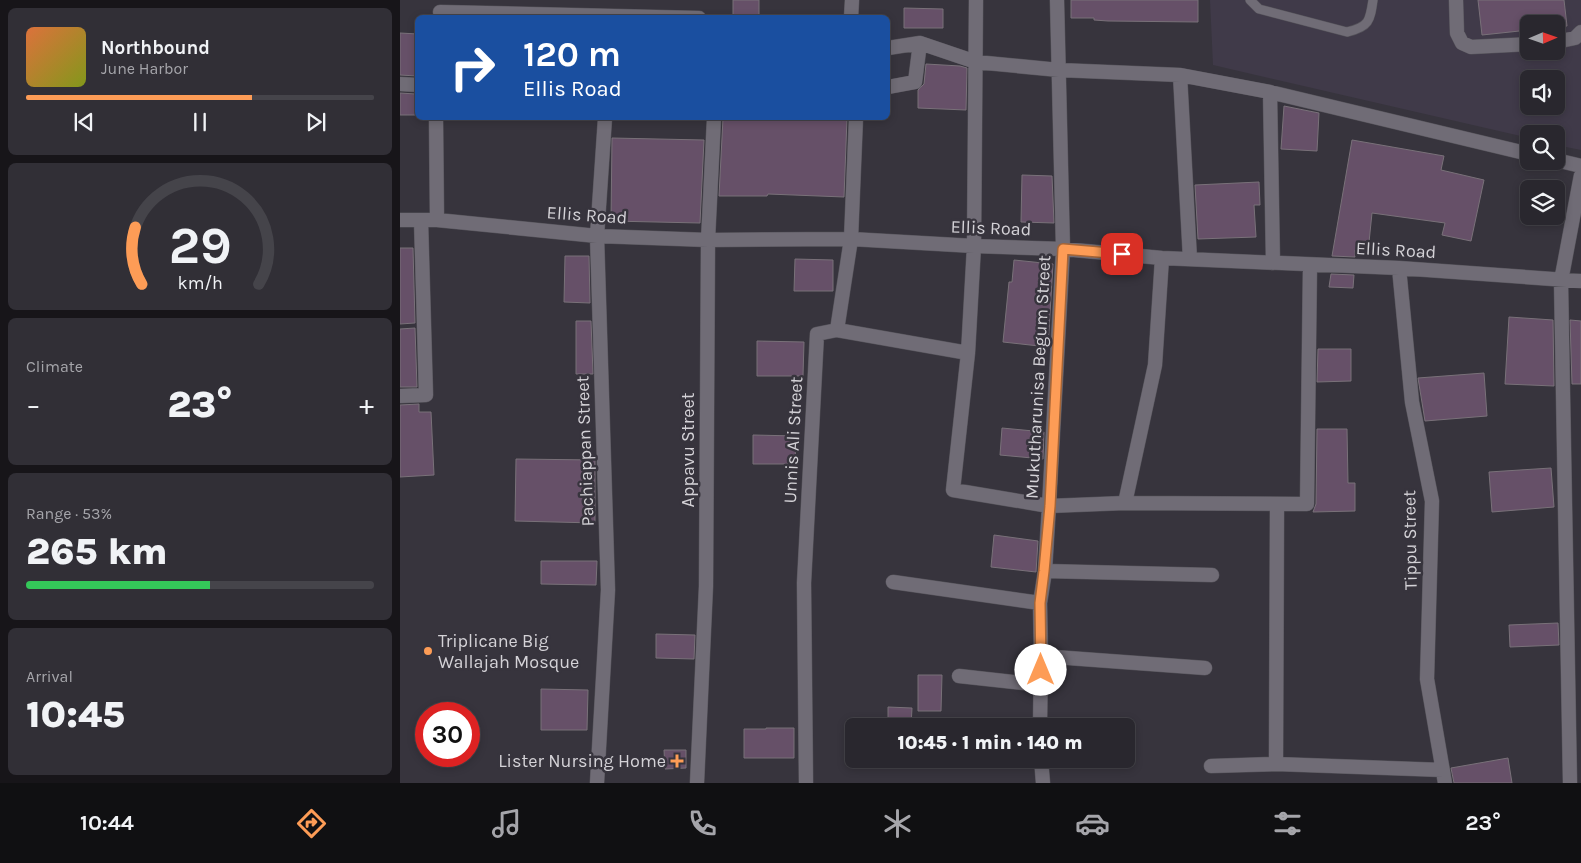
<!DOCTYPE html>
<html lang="en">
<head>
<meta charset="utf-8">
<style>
  body { margin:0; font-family:Karla,sans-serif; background:#312f36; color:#f1f3f6; height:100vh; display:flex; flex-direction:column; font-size:19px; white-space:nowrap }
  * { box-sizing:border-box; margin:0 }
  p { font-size:16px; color:#a5a5aa }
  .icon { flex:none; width:28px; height:28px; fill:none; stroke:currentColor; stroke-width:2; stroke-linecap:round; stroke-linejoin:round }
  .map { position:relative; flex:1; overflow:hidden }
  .sheet { display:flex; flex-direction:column; gap:8px; padding:8px; background:#171519; width:400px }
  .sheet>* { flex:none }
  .banner { position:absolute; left:15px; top:15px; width:475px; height:105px; border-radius:8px; box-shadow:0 2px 8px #0003,0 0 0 1px #45444a; background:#1a4fa0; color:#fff; overflow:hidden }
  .needle { width:32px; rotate:88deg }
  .buttons { position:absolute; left:1120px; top:15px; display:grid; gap:10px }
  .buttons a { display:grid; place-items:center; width:45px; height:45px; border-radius:8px; background:#29272e; box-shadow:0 2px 8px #0003,0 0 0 1px #45444a; font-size:25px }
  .speed { position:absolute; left:15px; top:702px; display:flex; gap:10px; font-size:25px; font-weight:700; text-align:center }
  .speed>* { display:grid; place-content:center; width:65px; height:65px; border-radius:50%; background:#29272e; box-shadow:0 2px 8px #0003,0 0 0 1px #45444a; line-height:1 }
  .speed .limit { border:8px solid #d22; background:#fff; color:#111 }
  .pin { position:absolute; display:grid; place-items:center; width:42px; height:42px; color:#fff; margin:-21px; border-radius:10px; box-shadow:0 2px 8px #0006 }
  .me { position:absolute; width:55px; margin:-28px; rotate:0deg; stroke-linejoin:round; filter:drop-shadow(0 0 4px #0008) }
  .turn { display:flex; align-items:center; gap:18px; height:105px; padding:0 25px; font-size:22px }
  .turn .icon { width:65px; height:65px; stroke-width:2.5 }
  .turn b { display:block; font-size:35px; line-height:42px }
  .big { font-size:38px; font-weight:800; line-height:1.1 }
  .sheet .widget { flex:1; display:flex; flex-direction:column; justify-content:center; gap:8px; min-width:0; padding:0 18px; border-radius:8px; background:#312f36 }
  .sheet .dial { align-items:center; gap:0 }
  .dial svg { height:130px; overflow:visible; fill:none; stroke:#45444a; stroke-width:7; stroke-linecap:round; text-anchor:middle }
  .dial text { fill:#f1f3f6; stroke:none }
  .song { display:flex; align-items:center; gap:15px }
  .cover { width:60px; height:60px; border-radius:8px; background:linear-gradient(135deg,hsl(20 70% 55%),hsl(70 70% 35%)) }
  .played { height:5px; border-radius:2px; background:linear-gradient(90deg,#fd9c56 65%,#45444a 65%) }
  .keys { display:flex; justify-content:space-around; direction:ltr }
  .heat { display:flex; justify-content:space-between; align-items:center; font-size:28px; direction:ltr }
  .charge { height:8px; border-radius:4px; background:linear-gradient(90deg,#34c759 53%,#45444a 0) }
  .trip { position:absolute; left:445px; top:718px; width:290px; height:50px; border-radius:8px; background:#29272e; box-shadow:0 2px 8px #0003,0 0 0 1px #45444a; font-weight:800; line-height:50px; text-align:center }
  .menu { display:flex; height:80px; justify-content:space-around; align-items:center; background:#101012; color:#a5a5aa }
  .menu .icon { width:35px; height:35px }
  .menu .selected { color:#fd9c56 }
  .menu b { font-size:22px; color:#f1f3f6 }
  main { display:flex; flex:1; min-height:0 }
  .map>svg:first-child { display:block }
  .built { fill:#403a49; fill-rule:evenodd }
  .building { fill:#665068; stroke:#797179 }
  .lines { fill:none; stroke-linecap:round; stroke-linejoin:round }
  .service-casing { stroke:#55535a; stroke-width:10 }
  .minor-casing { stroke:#55535a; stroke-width:15 }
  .service { stroke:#706c76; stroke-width:9 }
  .minor { stroke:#706c76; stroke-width:14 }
  .route-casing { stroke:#a46538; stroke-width:12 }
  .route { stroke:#fd9c56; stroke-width:9 }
  .poi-dot { fill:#fd9c56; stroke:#37343d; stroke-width:2 }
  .labels { text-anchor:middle; stroke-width:5; stroke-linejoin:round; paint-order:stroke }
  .street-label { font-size:18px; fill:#d4d2d7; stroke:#37343d }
  .poi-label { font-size:18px; fill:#d4d2d7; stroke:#37343d; text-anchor:start }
</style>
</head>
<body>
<main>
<section class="sheet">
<div class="widget">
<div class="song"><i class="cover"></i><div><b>Northbound</b><p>June Harbor</p></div></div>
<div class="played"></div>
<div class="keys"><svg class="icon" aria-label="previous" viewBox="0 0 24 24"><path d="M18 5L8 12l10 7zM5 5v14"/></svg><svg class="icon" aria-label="pause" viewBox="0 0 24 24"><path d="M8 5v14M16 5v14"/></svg><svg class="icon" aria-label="next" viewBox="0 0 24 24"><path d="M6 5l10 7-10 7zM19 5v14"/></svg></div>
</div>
<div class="widget dial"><svg viewBox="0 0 100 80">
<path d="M14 69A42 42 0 1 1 86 69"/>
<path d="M14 69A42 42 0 0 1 10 34" stroke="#fd9c56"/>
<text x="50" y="56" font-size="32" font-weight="700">29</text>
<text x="50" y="72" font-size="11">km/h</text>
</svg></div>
<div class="widget"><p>Climate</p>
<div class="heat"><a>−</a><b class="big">23°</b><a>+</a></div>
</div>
<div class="widget"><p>Range · 53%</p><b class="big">265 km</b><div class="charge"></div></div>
<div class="widget"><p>Arrival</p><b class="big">10:45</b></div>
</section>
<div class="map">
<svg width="1181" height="783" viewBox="0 0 1181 783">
  <rect width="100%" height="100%" fill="#37343d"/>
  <path class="built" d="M810 0H1181V150L1156 145V134H1129V138L813 65ZM1129 24H1156V51H1129ZM1129 79H1156V106H1129Z"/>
  <path class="building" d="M333 0H359V18H333Z
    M671 0H798V22L708 21 694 20V18H671Z
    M1078 0H1164L1167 26 1156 27V24H1129V30L1082 35Z
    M504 8 543 9V28H504Z
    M0 33 18 34 17 76 0 75Z
    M526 64 560 66 567 68 566 110 518 108V90L524 84Z
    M0 93 16 94V115H0Z
    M884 106 919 113 917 151 881 149Z
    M323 118H447L444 197 368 194 367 196H319Z
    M212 138 304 140 300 223 211 221Z
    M952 140 1044 156 1041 170 1084 180 1071 241 1042 235 1045 223 972 213 968 252 955 250V257L932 256Z
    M622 175 652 176 654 223 621 222Z
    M859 182 860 205H854L856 237 798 239 795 185Z
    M0 248H13L15 323 0 324Z
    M165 256H189L190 303 164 302Z
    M395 259 433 260V291H394Z
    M614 260 653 264 648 347 603 342 609 282H612Z
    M931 274 954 275 953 288 929 287Z
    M1109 317 1153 320 1154 386 1105 384Z
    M1170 320 1181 321V384H1172Z
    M176 321H191L193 374H176Z
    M15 328 17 387H0V329Z
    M357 341 404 342 403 376H357Z
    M918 349H951V381L917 382Z
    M1084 373 1087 416 1025 421 1018 378Z
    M19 404V412H31L34 475 0 477V405Z
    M602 428 644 432 643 459 600 455Z
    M917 429H947L948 483H955V511L913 512 916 504Z
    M353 435 396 436 395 464H353Z
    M116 459 195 460V523L115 521Z
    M1151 468 1154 507 1092 512 1089 472Z
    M594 535 638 541 636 572 591 567Z
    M141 561H197L196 585 141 584Z
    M1158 623 1159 645 1110 647 1109 625Z
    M256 634 295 635 294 659 256 658Z
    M518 675H542L541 711H518Z
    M141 689 188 690 187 730H141Z
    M488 707 512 708 511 726H488Z
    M366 728H394V758H344V729H366Z
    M264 750H286V768L265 769Z
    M1108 758 1112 783H1054L1051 768Z"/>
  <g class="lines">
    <g class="service-casing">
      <path id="service" d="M850 0 859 9 947 32C969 27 970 21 973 0"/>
    </g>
    <g class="minor-casing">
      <path id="minor" d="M576 0 574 246 568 353 553 490 649 506 725 503 907 504 910 265
        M1056 0 1057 33 1062 43 1071 47 1129 44
        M40 12 299 18
        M451 18 452 0
        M1156 42 1175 38 1181 32
        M488 48 520 43 576 62 659 70 780 75 870 92 1129 154
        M780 75 790 259
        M0 84 18 85
        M488 87 515 82 520 43
        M870 92 873 263
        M36 118 37 220
        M1156 160 1181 166
        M0 220H37L197 236 308 240 451 239 574 246 663 249 762 258 999 268 1181 281
        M999 268 1012 402 1032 501 1027 679 1045 783
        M437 330 568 353
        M0 396 26 395 21 220
        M725 503 755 365 762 258
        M645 571 812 575
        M493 582 640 603
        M641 656 805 668
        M559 676 641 685
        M640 726 641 656 640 603 645 571 649 506 663 249 657 0
        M641 759 643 783
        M876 764 877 505
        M811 766 876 764 1043 770
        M197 783 208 590 197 236 205 118
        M297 783 306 586 308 240 314 118
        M406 783 404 583 417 334 437 330 451 239 456 118
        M1170 783 1161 281 1181 175"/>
    </g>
    <use href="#service" class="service"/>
    <use href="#minor" class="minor"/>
  </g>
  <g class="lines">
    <g class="route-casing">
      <path id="route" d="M641 670 640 603 644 571 650 506 663 249 722 254"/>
    </g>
    <use href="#route" class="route"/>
  </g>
  <g class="poi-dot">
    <circle cx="28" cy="651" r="5"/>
    <path d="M274.5 753.5h5v5h5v5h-5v5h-5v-5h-5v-5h5z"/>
  </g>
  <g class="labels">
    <g class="street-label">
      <text transform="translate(187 215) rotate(4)" y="6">Ellis Road</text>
      <text transform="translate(591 228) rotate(2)" y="6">Ellis Road</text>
      <text transform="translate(996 250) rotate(3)" y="6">Ellis Road</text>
      <text transform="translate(638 377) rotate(-87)" y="6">Mukutharunisa Begum Street</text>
      <text transform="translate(393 440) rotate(-87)" y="6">Unnis Ali Street</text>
      <text transform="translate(288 450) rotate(-90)" y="6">Appavu Street</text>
      <text transform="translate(185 451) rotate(-92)" y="6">Pachiappan Street</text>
      <text transform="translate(1010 540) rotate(-91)" y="6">Tippu Street</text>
    </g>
    <g class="poi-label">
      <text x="38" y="647">Triplicane Big<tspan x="38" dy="21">Wallajah Mosque</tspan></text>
      <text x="266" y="767" text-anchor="end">Lister Nursing Home</text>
    </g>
  </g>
</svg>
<div class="buttons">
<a><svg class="needle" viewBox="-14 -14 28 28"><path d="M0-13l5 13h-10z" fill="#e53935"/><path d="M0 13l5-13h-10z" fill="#a5a5aa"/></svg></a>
<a><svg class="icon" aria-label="sound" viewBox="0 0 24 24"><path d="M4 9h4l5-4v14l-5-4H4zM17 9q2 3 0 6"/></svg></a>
<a><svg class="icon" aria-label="search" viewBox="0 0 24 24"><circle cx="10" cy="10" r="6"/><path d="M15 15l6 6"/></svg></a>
<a><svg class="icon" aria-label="layers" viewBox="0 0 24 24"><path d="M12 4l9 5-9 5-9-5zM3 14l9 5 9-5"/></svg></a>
</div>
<div class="speed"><div class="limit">30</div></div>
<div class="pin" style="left:722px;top:254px;background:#d93025"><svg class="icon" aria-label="arrive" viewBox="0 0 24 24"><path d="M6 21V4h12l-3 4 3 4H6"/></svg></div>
<svg class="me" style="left:641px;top:670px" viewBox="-20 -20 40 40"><circle r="19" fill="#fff"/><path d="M0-13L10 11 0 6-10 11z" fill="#fd9c56"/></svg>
<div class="trip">10:45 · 1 min · 140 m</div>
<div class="banner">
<div class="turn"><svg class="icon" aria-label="right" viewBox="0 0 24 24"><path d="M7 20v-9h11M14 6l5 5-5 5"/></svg><div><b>120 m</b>Ellis Road</div></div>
</div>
</div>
</main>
<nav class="menu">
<b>10:44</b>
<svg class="icon selected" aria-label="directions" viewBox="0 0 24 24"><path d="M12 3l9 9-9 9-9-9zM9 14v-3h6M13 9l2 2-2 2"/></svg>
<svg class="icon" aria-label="music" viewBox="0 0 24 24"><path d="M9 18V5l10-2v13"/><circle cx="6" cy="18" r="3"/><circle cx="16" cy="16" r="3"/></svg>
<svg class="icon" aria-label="phone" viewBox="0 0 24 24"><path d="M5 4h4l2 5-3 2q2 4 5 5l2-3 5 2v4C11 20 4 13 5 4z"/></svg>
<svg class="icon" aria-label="climate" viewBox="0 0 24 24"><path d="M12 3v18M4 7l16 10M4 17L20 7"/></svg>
<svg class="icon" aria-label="car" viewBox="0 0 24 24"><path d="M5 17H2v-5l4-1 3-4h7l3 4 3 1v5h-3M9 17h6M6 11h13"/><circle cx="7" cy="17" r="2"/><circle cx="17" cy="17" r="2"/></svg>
<svg class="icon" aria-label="filters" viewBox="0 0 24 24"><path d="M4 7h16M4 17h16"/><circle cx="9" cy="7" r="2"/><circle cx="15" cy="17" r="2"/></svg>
<b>23°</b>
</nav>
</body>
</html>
